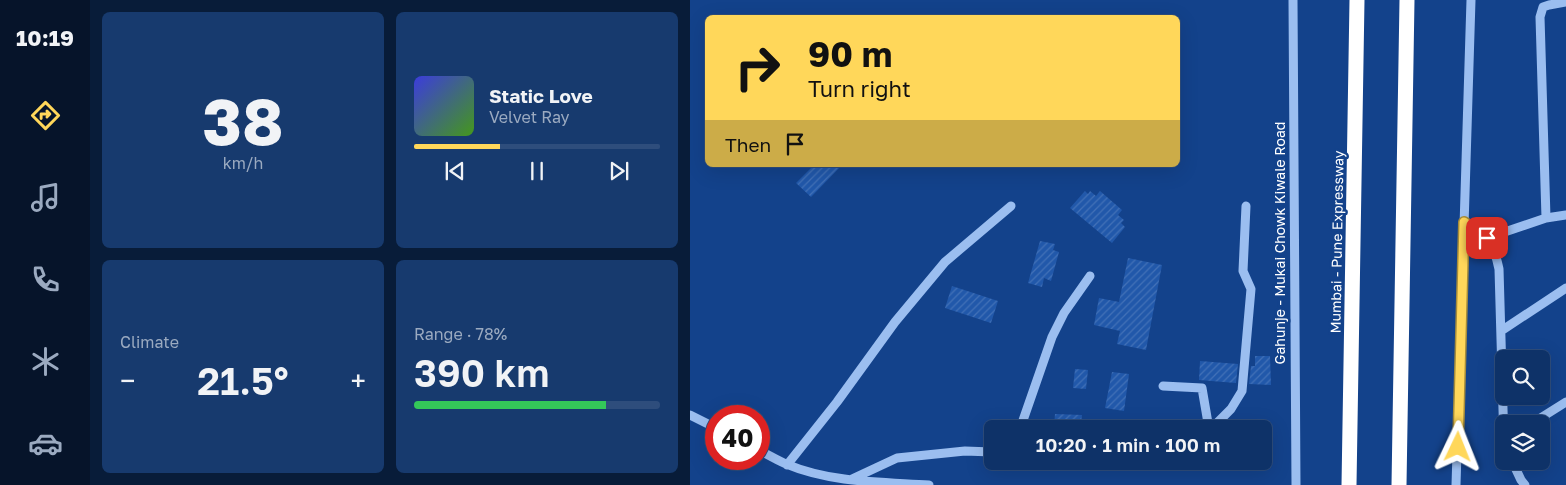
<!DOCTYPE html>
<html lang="en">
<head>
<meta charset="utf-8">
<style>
  body { margin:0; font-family:"Golos Text",sans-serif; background:#173a6e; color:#f1f3f6; height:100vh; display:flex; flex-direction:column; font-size:19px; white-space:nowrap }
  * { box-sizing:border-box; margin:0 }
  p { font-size:16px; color:#9baac0 }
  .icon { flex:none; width:28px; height:28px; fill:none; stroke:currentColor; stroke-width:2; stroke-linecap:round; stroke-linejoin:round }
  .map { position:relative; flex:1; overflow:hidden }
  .panel { display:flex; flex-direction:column; gap:12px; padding:12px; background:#081c39; width:600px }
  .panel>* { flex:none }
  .guide { position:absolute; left:15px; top:15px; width:475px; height:152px; border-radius:8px; box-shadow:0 5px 20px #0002,0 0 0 1px #2e4d7c; background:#ffd75a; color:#111; overflow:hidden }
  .controls { position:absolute; left:805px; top:350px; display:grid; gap:10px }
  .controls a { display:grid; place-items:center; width:55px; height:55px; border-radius:8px; background:#0e3268; box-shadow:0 5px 20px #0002,0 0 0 1px #2e4d7c; font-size:25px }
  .speed { position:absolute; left:15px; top:405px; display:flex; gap:10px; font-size:25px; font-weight:700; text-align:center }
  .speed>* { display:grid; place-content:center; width:65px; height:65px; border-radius:50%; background:#0e3268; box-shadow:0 5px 20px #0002,0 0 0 1px #2e4d7c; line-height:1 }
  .speed .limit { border:8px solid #d22; background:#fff; color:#111 }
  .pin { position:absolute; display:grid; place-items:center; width:42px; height:42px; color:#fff; margin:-21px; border-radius:10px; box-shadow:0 2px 8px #0006 }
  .me { position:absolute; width:55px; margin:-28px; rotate:2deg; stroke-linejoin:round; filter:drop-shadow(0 0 4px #0008) }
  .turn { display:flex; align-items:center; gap:18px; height:105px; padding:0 20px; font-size:22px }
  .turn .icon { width:65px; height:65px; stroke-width:2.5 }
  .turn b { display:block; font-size:35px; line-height:42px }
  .then { display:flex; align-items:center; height:48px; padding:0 20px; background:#0003; gap:10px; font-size:19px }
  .big { font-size:38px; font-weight:600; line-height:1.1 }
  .panel .widget { flex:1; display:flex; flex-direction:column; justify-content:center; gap:8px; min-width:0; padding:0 18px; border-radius:8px; background:#173a6e }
  .panel .dial { align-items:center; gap:0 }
  .dial b { font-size:65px; line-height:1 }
  .song { display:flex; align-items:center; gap:15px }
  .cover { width:60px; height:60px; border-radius:8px; background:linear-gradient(135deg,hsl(240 70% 55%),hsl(100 70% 35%)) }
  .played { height:5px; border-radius:2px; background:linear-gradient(90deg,#ffd75a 35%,#2e4d7c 35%) }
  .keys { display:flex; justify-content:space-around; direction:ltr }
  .heat { display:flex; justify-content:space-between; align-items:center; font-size:28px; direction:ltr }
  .charge { height:8px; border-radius:4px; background:linear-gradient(90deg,#34c759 78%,#2e4d7c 0) }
  .panel .tiles { flex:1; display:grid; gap:12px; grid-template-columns:repeat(2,1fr) }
  .trip { position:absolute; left:294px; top:420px; width:288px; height:50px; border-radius:8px; background:#0e3268; box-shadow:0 5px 20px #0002,0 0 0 1px #2e4d7c; font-weight:600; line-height:50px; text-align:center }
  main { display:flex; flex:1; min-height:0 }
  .tabs { display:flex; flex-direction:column; width:90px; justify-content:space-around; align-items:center; background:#06142a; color:#9baac0 }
  .tabs .icon { width:35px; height:35px }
  .tabs .on { color:#ffd75a }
  .tabs b { font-size:22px; color:#f1f3f6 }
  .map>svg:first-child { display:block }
  .building { fill:url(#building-hatch) }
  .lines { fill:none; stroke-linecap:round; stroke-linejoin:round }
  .minor { stroke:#9bbef0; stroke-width:9 }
  .highway { stroke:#fff; stroke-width:15 }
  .route-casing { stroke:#a68c3a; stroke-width:12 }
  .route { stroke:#ffd75a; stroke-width:9 }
  .labels { text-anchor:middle; stroke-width:5; stroke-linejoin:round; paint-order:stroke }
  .street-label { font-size:14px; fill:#fff; stroke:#13428b }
</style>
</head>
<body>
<main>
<nav class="tabs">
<b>10:19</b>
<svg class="icon on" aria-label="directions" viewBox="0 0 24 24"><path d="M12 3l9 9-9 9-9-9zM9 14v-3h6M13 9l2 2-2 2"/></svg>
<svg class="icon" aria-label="music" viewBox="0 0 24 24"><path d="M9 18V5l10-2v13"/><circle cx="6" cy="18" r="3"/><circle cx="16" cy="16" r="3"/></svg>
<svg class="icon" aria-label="phone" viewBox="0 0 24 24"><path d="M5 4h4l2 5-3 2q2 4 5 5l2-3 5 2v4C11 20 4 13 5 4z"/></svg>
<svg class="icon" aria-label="climate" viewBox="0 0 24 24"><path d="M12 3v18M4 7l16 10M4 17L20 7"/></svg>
<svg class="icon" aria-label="car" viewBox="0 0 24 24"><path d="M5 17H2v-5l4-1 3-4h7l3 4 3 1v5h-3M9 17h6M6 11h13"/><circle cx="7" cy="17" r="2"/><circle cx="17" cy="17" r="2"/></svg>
</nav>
<section class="panel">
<div class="tiles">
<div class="widget dial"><b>38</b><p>km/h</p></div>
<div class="widget">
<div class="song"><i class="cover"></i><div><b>Static Love</b><p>Velvet Ray</p></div></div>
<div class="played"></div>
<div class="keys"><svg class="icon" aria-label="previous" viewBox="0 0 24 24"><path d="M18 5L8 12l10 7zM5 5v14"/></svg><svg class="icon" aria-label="pause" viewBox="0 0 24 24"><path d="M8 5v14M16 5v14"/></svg><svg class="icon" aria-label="next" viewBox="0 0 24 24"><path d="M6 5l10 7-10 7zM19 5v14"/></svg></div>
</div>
<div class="widget"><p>Climate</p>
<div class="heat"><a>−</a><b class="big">21.5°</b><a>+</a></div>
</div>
<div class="widget"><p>Range · 78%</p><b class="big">390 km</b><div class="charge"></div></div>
</div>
</section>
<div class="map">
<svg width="876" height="485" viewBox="0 0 876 485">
  <defs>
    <pattern id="building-hatch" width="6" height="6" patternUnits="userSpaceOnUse" patternTransform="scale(1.25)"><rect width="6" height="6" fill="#2158aa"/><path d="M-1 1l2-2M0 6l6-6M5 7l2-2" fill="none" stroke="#4271b7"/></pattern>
  </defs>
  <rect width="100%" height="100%" fill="#13428b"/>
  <path class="building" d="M124 165H152L121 197 106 183Z
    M395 191 398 194 400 191 406 196 410 191 432 210 428 215 434 220 431 223 435 227 422 243 380 208Z
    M350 241 365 244 363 250 369 252 361 281 354 278 352 287 338 283Z
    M438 258 472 265 456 350 427 344 430 331 404 325 409 298 429 302Z
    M262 286 308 301 301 323 255 308Z
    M565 356H580L581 385 559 384 561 366H565Z
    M510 361 548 364 546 383 509 380Z
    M385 369 398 370 396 389 383 388Z
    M422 372 439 374 434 411 415 408Z
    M365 414 392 415 390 429 364 427Z"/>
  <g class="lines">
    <path class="minor" d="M603 0 606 485
      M856 218 850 17 853 7 859 5 876 2
      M774 222C797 239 803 240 809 269L814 444
      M797 238 856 218 876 215
      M811 331 876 288
      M473 386 512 388 519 429
      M0 415 26 428
      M841 424 876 402
      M330 429 362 337 374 313 400 276
      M521 429 541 409 552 391 561 289 553 271 556 206
      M69 450C78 455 87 460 96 464 141 483 192 482 239 485
      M461 461H483
      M822 461 831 480 835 485
      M97 465 147 402 205 322 255 262 321 206
      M162 479 207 458 275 451 302 452
      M766 485 781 0"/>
    <path class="highway" d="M659 485 667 0
      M709 485 717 0"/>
  </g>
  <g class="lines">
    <g class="route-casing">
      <path id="route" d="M768 447 774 222 797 238"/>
    </g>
    <use href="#route" class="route"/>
  </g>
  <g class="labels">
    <g class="street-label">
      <text transform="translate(647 242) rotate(-89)" y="5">Mumbai - Pune Expressway</text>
      <text transform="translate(590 243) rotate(-90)" y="5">Gahunje - Mukai Chowk Kiwale Road</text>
    </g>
  </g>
</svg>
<div class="controls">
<a><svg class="icon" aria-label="search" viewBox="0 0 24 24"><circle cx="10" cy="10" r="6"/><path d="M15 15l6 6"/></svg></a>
<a><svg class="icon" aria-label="layers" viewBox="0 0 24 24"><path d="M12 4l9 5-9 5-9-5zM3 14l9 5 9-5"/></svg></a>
</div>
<div class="speed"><div class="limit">40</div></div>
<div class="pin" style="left:797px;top:238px;background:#d93025"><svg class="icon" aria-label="arrive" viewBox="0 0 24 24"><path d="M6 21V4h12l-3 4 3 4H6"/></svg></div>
<svg class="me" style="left:768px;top:447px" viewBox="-20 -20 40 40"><path d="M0-17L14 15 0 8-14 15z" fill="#ffd75a" stroke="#fff" stroke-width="4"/></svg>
<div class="trip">10:20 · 1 min · 100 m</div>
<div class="guide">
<div class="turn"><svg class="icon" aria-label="right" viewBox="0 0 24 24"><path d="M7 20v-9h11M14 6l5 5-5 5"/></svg><div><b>90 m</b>Turn right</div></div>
<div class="then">Then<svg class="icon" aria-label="arrive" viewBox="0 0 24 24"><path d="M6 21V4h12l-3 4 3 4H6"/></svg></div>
</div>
</div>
</main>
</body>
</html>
